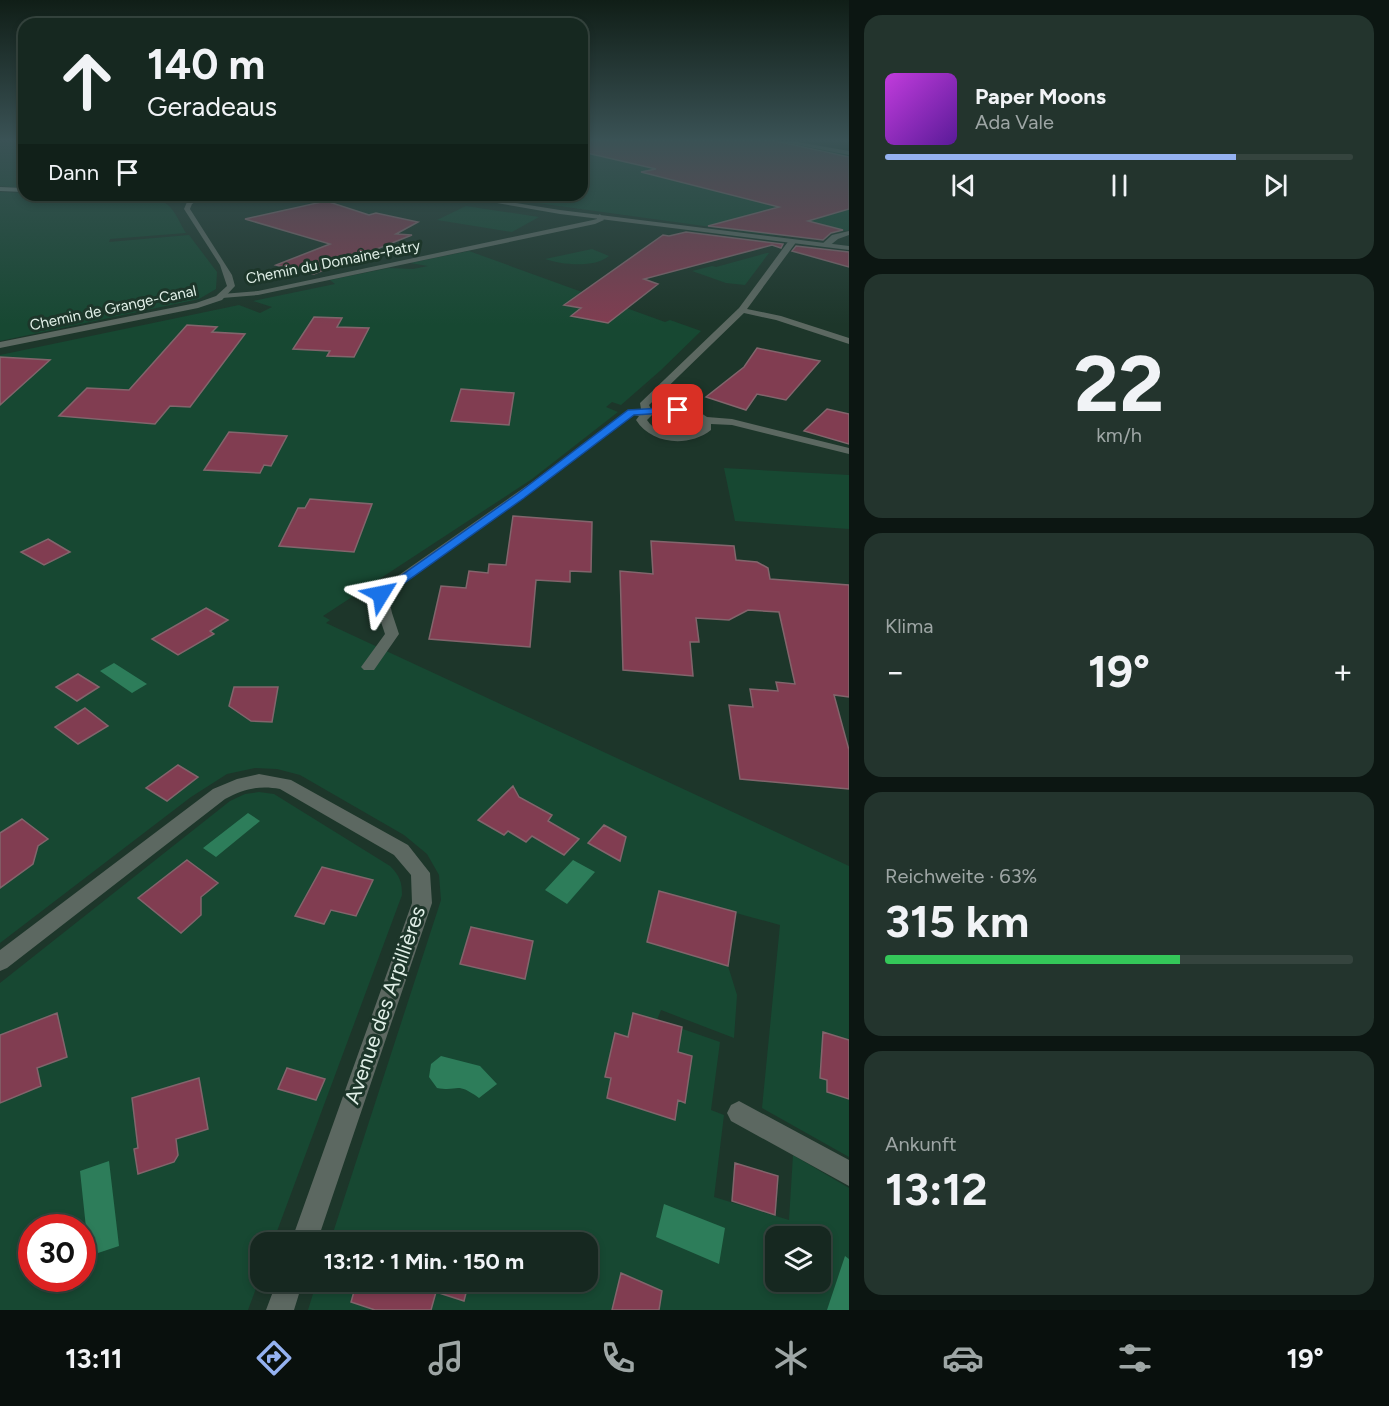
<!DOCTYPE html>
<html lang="de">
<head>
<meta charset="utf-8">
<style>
  body { margin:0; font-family:Figtree,sans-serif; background:#23342d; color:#f1f3f6; height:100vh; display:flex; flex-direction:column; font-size:22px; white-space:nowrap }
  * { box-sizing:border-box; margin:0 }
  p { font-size:20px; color:#9ea6a5 }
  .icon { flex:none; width:33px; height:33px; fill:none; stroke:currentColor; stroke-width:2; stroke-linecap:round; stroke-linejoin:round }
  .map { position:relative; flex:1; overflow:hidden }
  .panel { display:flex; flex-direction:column; gap:15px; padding:15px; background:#0c1612; width:540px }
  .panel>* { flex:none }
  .guide { position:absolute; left:18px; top:18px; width:570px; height:183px; border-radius:18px; box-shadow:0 3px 9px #0003,0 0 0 2px #35443e; background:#162820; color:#f1f3f6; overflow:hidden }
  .fabs { position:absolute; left:765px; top:1226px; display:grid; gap:12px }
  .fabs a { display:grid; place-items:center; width:66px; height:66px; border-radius:12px; background:#162820; box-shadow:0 3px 9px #0003,0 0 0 2px #35443e; font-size:30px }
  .speed { position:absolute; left:18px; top:1214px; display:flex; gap:12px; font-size:30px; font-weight:700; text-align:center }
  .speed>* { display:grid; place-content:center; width:78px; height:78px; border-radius:50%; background:#162820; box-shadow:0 3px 9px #0003,0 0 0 2px #35443e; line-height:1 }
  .speed .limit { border:9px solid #d22; background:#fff; color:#111 }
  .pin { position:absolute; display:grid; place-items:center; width:51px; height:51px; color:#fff; margin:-26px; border-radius:12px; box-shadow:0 3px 9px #0006 }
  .me { position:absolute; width:66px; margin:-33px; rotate:55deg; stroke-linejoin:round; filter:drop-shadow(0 0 4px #0008) }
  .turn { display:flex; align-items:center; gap:21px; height:126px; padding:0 30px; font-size:27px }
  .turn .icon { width:78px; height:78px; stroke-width:2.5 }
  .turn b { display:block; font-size:42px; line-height:51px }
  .then { display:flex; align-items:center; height:57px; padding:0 30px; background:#0003; gap:12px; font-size:22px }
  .big { font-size:45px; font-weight:700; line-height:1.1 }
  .panel .tile { flex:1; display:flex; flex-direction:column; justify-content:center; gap:9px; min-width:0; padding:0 21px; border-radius:18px; background:#23342d }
  .panel .dial { align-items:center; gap:0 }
  .dial b { font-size:78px; line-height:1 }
  .song { display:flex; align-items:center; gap:18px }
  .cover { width:72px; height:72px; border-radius:9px; background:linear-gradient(135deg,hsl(290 70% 55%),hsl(270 70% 35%)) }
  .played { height:6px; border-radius:3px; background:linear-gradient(90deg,#95b2f1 75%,#35443e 75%) }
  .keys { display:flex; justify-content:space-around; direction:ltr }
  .heat { display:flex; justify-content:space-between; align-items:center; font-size:33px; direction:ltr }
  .charge { height:9px; border-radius:4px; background:linear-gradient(90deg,#34c759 63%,#35443e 0) }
  .trip { position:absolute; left:250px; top:1232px; width:348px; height:60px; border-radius:18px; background:#162820; box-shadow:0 3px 9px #0003,0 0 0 2px #35443e; font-weight:700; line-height:60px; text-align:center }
  .menu { display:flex; height:96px; justify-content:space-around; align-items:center; background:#09100d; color:#9ea6a5 }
  .menu .icon { width:42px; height:42px }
  .menu .current { color:#95b2f1 }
  .menu b { font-size:27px; color:#f1f3f6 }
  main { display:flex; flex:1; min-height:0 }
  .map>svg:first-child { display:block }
  .green { fill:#174832; fill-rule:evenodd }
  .water { fill:#2d7d5a }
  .building { fill:#813d51; stroke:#82656c; stroke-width:1.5 }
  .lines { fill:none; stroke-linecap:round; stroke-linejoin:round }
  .pedestrian { fill:#5c6861; fill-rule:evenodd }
  .minor { fill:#5c6861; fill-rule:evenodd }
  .tertiary { fill:#5c6861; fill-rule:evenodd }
  .secondary { fill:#74877d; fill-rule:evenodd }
  .route { fill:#1a73e8; stroke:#114b97; stroke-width:1.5 }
  .labels { text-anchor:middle; stroke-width:6; stroke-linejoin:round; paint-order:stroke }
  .far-street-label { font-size:15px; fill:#e0efe7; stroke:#1d362a }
  .near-street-label { font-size:21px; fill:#e0efe7; stroke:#1d362a }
</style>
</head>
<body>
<main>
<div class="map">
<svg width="849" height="1310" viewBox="0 0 849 1310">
  <rect width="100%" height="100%" fill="#1d362a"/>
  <path class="green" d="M0 141H24V188L0 186Z
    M582 141 820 153 826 151 849 155V230L809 237 770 235 479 195H582Z
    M0 192 24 193V195L80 196 76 198C99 198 147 190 168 205 176 212 180 224 186 233L110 239 109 242 189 235 217 272 216 289 199 299 0 341Z
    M466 206 539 217 512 232 437 220Z
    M592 249 609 256C595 268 562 265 545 259Z
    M469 251 665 322 670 320 701 331 661 370 621 405 612 402 606 407 618 412 532 479 323 616 330 620 326 623 849 866V1157L762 1108 780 925 736 913 728 966 737 995 734 1038 661 1010 657 1020 720 1042 711 1110 724 1115 714 1197 789 1220 793 1155 849 1188V1310H308L317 1281H588V1242H330L441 900 439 875 427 854 404 835 300 775 277 769 255 768 227 774 191 797 0 943V355L239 305 260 313 272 307 253 301 335 284 330 280 389 268 413 269 428 266 410 263ZM776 1236H820V1281H776Z
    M767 253H769L745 285 726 283 692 271 712 266 716 267Z
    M724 468 849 475V529L735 521Z
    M259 792 274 794 390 866C400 876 402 882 402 895L273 1242H261V1275L248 1310H0V983L230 801 245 794ZM32 1227H82V1278H32Z"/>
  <path class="water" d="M114 663 147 684 132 693 100 671Z
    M248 813 260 821 216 857 203 848Z
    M573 860 595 872 567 904 545 890Z
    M441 1056 480 1066 497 1084 479 1098C455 1081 460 1092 437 1088L429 1077 431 1064Z
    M109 1161 119 1246 89 1256 80 1171Z
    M664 1204 725 1228 719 1264 656 1237Z
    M845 1256 849 1259V1310H827Z"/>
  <path class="building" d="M582 141H776L849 157V209L808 221 843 230 831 233 823 240 708 226 779 207 641 172 656 169 582 152Z
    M326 201 369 215 376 213 418 222 396 234 412 235 314 274 276 265 330 244 245 219Z
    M686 232 783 244 781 248 772 245 644 279 658 284 608 323 571 316 581 308 564 305 663 235 669 236Z
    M796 246 849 252V267L792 251Z
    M314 317 342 318 337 327 369 328 354 357 327 356 330 351 293 349Z
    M187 325 217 327 212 332 245 334 190 407 170 406 155 424 59 416 87 388 129 390Z
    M757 348 820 361 786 400 757 394 746 410 706 397 744 367Z
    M0 357 50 360 0 405Z
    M461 389 514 393 509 425 451 421Z
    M827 409 849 414V444L804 431Z
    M229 432 287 436 271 466 264 465 260 473 204 470Z
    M310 499 372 504 354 552 279 546 298 508H305Z
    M513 516 592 522 591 572 570 571V582L536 580 530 647 429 639 441 586 466 588 469 571 488 573 489 564 506 565Z
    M48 539 70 552 44 565 21 552Z
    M651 541 734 546 736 560 757 562 768 568 770 579 849 585V697L834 695 849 750V789L740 779 729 705 753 707 750 689 778 691 776 682 795 684 779 612 748 610 729 620 696 618 699 642H690L693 676 623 670 620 571 653 574Z
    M206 608 228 620 210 631 214 634 178 655 152 639Z
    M78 674 99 687 77 701 56 687Z
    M234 687H278L272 722 251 721 229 706Z
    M85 708 108 726 78 744 55 727Z
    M178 765 198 777 167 801 146 788Z
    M513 786 519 797 552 815 548 821 579 839 564 855 532 836 526 842 508 831 504 835 478 820Z
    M22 819 48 839 38 846 33 864 0 888V833Z
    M604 825 626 837 620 861 588 843Z
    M187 860 218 883 201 897V915L181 933 138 898Z
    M322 867 373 880 356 916 331 910 324 924 295 916Z
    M659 891 736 912 728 966 647 942Z
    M471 927 533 941 525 979 460 964Z
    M57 1013 67 1057 37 1068 41 1086 0 1103V1035Z
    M633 1013 682 1027 678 1052 692 1056 685 1103 678 1100 675 1120 607 1098 611 1078 605 1077 615 1033 628 1037Z
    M823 1032 849 1040V1099L827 1092V1080L820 1078Z
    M287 1068 325 1079 316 1100 278 1089Z
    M199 1078 208 1129 176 1139 178 1155 174 1162 138 1174 134 1149 138 1148 132 1098Z
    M735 1163 778 1176 775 1215 732 1201Z
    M621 1273 662 1291 659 1310H612Z
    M357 1281H469L464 1301 436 1292 431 1310H375L351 1302Z"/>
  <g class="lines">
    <path class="pedestrian" d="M385 609 392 613 399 634 374 670H364L361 667 385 634 378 613Z"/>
    <path class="minor" d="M778 141H792L849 151V155Z
      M600 214 604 220 595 224 258 295 222 298 218 296 222 294 258 291 593 220 597 219V216Z
      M849 231V235L838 239 828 247 821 245 832 235Z
      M790 239 797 241 747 309 781 316 849 338V344L776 320 744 313 649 405 651 409 667 406 685 408 701 413 707 417 732 419 849 448V454L732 425 711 424V430C688 448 651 444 636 420L639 416 634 415 543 484 388 595 392 613 390 616H380L374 594 376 591 535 480 628 410 641 409 640 403 739 308ZM667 412 693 417 701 427C686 439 658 437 647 420L652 415Z
      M259 774 291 780 408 845 430 873 432 903 317 1242H291L412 903 411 875 394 855 280 789C259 785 244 789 225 799L7 968 0 971V950L213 789 237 779Z
      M739 1101 849 1160V1186L731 1121 727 1113 731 1105Z
      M277 1281H303L294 1310H266Z"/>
    <path class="tertiary" d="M451 195H466L560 210 849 246V250L560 214Z
      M194 198 199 199 192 204 190 209 232 275 235 286 222 300 198 308 0 348V342L196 303 216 296 227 286 220 265 184 209 187 202Z"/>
    <path class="secondary" d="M0 187 24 188V192L0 191Z
      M123 195 220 197 292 195 220 201Z"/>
  </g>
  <linearGradient id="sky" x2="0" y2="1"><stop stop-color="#101e17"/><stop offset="0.43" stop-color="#3a5255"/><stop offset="1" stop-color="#3a5255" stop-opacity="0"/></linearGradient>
  <rect width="849" height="325" fill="url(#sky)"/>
  <path class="route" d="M678 407 682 410 681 412 634 415 524 498 386 596 381 597 375 594 517 494 628 410Z"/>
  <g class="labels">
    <g class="far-street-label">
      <text transform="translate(333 262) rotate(-11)" y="5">Chemin du Domaine-Patry</text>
      <text transform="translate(113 308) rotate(-12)" y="5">Chemin de Grange-Canal</text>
    </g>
    <g class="near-street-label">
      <text transform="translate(385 1005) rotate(-71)" y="7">Avenue des Arpillières</text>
    </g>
  </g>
</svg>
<div class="fabs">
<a><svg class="icon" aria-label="layers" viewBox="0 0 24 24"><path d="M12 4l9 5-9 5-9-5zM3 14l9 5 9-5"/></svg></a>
</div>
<div class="speed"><div class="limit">30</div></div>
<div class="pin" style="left:678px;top:410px;background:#d93025"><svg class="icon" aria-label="arrive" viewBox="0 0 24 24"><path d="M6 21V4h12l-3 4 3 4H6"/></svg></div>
<svg class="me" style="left:381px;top:594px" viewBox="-20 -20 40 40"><path d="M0-17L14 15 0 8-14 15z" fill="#1a73e8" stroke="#fff" stroke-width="4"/></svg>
<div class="trip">13:12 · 1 Min. · 150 m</div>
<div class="guide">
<div class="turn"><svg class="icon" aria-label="ahead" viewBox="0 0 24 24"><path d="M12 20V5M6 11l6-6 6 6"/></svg><div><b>140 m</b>Geradeaus</div></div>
<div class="then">Dann<svg class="icon" aria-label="arrive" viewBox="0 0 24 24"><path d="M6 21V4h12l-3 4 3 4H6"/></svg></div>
</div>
</div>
<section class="panel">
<div class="tile">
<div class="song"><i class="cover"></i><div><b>Paper Moons</b><p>Ada Vale</p></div></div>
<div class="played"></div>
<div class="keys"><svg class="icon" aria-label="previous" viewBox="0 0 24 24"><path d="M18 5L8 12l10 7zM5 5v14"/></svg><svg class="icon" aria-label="pause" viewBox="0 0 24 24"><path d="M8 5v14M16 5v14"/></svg><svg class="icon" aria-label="next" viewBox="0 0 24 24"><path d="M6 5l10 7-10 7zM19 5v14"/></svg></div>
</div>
<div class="tile dial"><b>22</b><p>km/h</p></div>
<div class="tile"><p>Klima</p>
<div class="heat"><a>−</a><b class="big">19°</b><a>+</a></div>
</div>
<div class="tile"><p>Reichweite · 63%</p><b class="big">315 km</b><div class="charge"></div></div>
<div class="tile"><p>Ankunft</p><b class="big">13:12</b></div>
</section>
</main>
<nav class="menu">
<b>13:11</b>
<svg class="icon current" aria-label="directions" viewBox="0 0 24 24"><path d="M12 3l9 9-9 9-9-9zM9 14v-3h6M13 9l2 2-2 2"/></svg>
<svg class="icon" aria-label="music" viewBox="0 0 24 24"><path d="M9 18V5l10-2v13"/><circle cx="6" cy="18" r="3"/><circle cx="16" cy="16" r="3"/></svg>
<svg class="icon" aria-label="phone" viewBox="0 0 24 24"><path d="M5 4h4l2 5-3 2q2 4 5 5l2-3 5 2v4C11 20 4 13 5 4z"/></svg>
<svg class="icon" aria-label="climate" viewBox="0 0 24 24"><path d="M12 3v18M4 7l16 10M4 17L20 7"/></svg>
<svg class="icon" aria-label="car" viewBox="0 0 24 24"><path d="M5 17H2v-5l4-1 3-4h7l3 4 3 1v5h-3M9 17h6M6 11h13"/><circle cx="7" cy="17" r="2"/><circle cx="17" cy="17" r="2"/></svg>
<svg class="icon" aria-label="filters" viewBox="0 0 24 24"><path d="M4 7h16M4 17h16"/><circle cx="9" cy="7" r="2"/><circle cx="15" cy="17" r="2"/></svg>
<b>19°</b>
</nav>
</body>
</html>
